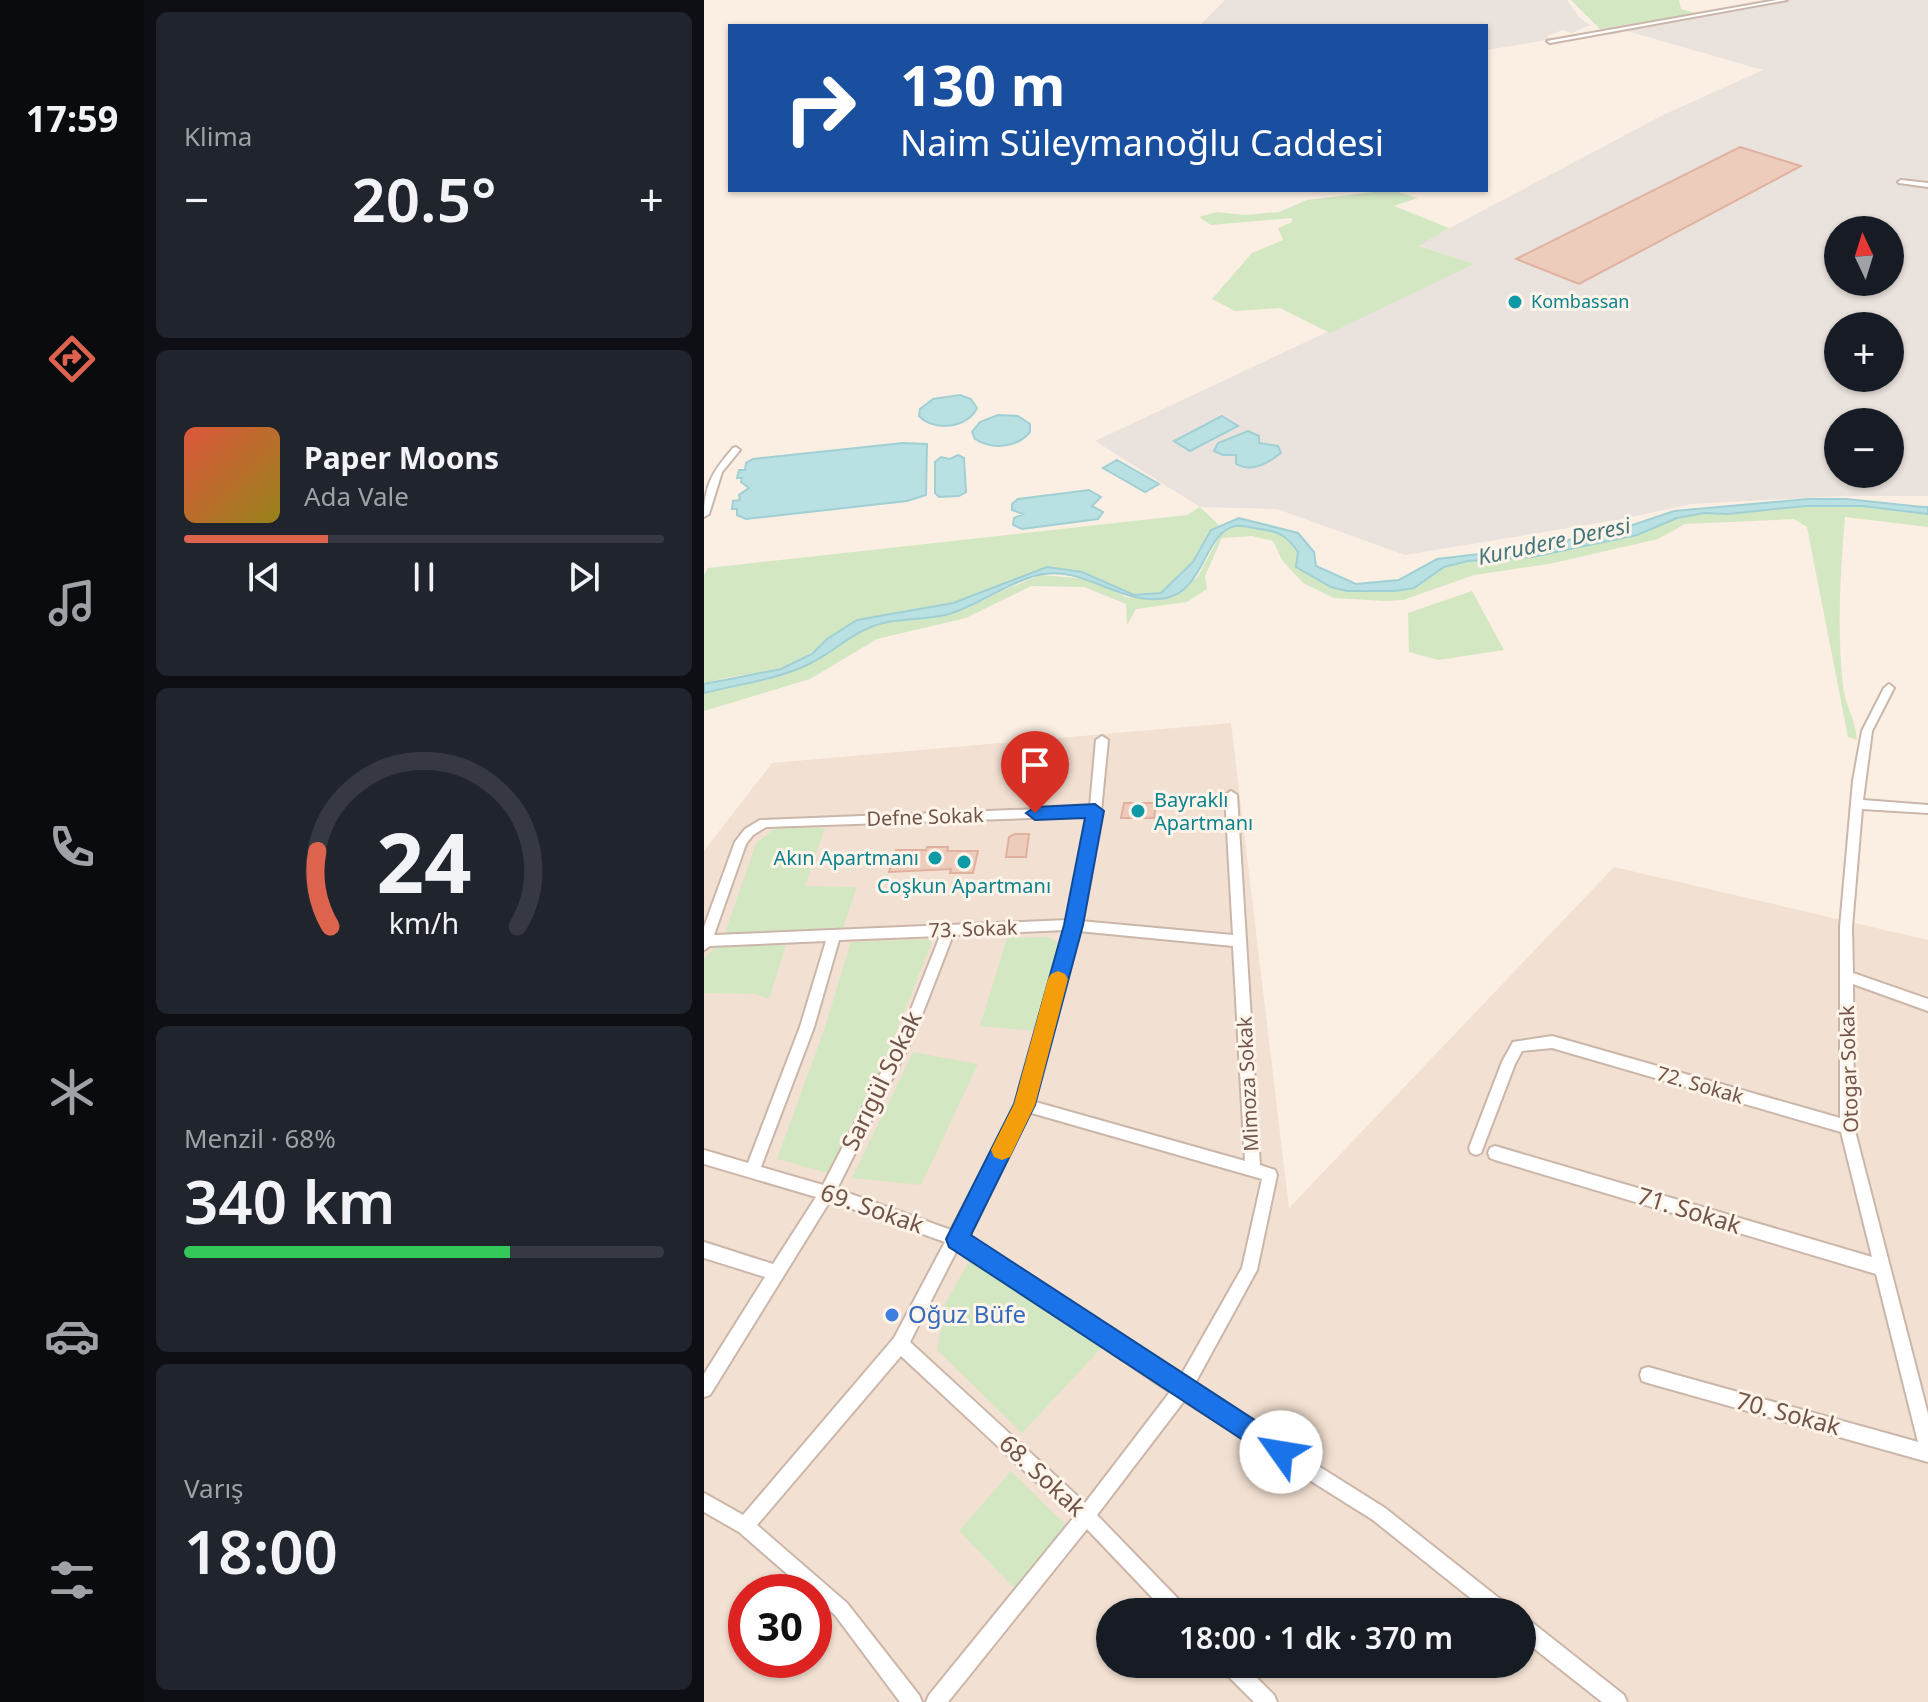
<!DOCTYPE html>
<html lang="tr">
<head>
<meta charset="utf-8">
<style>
  body { margin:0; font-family:"Noto Sans",sans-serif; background:#20242c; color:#f1f3f6; height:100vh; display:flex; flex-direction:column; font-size:30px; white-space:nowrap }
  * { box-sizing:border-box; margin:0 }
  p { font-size:26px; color:#9ea1a6 }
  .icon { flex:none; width:44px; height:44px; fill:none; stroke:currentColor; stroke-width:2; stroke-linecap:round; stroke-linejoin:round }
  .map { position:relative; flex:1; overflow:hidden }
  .panel { display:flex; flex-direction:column; gap:12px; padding:12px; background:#0d0f14; width:560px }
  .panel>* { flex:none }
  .banner { position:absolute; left:24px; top:24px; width:760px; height:168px; border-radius:0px; box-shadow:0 2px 6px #0004; background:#1a4fa0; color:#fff; overflow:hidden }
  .needle { width:52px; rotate:356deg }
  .buttons { position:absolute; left:1120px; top:216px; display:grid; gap:16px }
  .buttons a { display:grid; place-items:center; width:80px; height:80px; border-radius:50%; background:#171b24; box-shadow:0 2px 6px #0004; font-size:40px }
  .speed { position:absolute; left:24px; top:1574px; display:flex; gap:16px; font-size:40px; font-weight:700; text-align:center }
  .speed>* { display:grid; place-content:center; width:104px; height:104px; border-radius:50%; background:#171b24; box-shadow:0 2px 6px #0004; line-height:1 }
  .speed .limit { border:12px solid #d22; background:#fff; color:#111 }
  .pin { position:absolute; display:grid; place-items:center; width:68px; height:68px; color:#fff; margin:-82px -34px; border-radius:50% 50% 50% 0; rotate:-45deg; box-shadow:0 0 8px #0007 }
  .pin .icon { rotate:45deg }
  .me { position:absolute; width:88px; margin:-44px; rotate:302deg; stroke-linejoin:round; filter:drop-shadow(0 0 6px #0008) }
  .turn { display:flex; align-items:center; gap:28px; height:168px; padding:0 40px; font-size:36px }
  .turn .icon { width:104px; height:104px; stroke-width:2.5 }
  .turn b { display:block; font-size:56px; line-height:68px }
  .big { font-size:60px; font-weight:600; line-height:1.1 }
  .panel .widget { flex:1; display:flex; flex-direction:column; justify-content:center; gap:12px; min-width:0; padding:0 28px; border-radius:12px; background:#20242c }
  .panel .dial { align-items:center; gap:0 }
  .dial svg { height:208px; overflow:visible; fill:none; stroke:#363941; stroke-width:7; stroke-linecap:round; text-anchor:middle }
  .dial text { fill:#f1f3f6; stroke:none }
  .song { display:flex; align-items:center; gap:24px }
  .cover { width:96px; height:96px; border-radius:12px; background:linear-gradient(135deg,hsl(10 70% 55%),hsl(50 70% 35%)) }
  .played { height:8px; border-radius:4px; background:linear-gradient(90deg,#dd634f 30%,#363941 30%) }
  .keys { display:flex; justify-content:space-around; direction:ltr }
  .heat { display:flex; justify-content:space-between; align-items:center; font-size:44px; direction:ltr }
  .charge { height:12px; border-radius:6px; background:linear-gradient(90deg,#34c759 68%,#363941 0) }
  .trip { position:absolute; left:392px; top:1598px; width:440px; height:80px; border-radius:40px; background:#171b24; box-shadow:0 2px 6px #0004; font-weight:600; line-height:80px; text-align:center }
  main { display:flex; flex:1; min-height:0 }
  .dock { display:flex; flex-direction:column; width:144px; justify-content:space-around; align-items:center; background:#090b0e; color:#9ea1a6 }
  .dock .icon { width:56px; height:56px }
  .dock .current { color:#dd634f }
  .dock b { font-size:36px; color:#f1f3f6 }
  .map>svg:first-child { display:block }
  .residential { fill:#f2e0d2; fill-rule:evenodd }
  .industrial { fill:#eae2dd; fill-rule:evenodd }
  .green { fill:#d4e7c3 }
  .water { fill:#b9e0e3; stroke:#a0d0d4; stroke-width:2 }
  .building { fill:#eeccbc; stroke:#e0b19e; stroke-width:2 }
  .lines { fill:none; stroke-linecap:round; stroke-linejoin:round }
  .minor-casing { stroke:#cbb6aa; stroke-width:4 }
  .minor { fill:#fff; fill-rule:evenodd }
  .route { fill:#1a73e8; stroke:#114b97; stroke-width:2 }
  .slow { fill:#f59e0b }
  .culture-dot { fill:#0f9aa8; stroke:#fef4e9; stroke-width:3 }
  .shop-dot { fill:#3f7fe0; stroke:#fef4e9; stroke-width:3 }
  .labels { text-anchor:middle; stroke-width:6; stroke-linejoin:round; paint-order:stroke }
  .far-culture-label { font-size:18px; fill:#0d838f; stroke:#fef4e9; text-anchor:start }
  .culture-label { font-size:20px; fill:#0d838f; stroke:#fef4e9; text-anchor:start }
  .street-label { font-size:20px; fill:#71554b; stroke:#fef4e9 }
  .water-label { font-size:22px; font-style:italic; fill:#43777c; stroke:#fef4e9 }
  .near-street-label { font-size:24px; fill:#71554b; stroke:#fef4e9 }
  .near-shop-label { font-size:24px; fill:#366cbe; stroke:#fef4e9; text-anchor:start }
</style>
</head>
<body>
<main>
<nav class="dock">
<b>17:59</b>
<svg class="icon current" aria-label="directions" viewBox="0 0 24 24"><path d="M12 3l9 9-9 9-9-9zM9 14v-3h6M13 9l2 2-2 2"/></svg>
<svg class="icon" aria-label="music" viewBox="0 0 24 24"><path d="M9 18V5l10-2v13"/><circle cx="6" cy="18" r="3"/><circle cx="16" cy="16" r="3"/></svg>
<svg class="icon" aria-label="phone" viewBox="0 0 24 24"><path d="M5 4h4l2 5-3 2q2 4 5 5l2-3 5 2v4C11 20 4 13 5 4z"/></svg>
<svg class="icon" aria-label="climate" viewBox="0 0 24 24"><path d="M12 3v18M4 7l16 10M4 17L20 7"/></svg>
<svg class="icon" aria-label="car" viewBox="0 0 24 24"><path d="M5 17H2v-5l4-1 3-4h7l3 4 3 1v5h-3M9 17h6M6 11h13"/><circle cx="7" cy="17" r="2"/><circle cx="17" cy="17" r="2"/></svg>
<svg class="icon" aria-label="filters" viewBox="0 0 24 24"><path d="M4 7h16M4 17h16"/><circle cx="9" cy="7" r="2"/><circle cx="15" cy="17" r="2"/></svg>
</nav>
<section class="panel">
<div class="widget"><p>Klima</p>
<div class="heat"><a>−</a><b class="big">20.5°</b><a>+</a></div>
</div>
<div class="widget">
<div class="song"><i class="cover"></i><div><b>Paper Moons</b><p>Ada Vale</p></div></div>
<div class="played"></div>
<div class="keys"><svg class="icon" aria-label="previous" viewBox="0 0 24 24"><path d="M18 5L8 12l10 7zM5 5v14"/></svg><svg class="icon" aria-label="pause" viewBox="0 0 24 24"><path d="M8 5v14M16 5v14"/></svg><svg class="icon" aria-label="next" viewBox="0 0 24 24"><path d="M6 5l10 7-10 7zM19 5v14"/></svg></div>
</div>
<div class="widget dial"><svg viewBox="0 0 100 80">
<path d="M14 69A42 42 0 1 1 86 69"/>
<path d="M14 69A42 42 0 0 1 9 40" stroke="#dd634f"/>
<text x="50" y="56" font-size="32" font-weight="700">24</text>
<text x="50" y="72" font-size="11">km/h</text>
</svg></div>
<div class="widget"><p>Menzil · 68%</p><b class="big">340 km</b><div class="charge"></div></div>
<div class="widget"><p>Varış</p><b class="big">18:00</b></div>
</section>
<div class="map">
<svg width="1224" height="1702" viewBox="0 0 1224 1702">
  <rect width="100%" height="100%" fill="#fbefe3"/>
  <path class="residential" d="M527 723 585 1208 910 867 1224 940V1702H0V851L68 763ZM42 1592H110V1660H42ZM406 1612H818V1664H406Z"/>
  <path class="industrial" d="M521 0H863L875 17 886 25 868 33 859 30 843 36 849 39 782 50V26H495Z
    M1064 0H1224V496H1140L987 504 918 519 701 555 573 509 496 507 391 441 768 264 714 245 959 115 1059 70 923 31 905 35 896 29ZM1134 230H1186V282H1134ZM1134 326H1186V378H1134ZM1134 422H1186V474H1134Z"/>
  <path class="green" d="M867 0H975L977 9 991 13 896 29Z
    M687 190 714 198 690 206 745 228 715 246 770 264 626 333 576 308 531 311 508 299 548 253 579 240 574 228 588 222V218L507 225 495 217 513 212 540 215 575 212 603 200Z
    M1101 506H1158L1224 514V527L1141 517C1136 574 1133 629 1139 686 1141 705 1152 720 1153 740L1144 737 1103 527 1090 519 981 524 954 539 845 564 770 575 699 600 681 601 630 598 599 583 578 560 569 541 548 536 518 538 501 576 503 589 483 602 432 609 423 625 422 604 380 587 327 586 262 618 173 639 106 679 0 711V693L63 680 93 670 109 663 145 636 169 626 203 618 244 614 336 575 386 579 422 597 453 599 493 578 516 535 531 526 565 530 583 536 594 553 592 568 643 591H691L710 588 740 567 764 561 828 557 933 535 973 518 1000 513 1024 514Z
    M496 507 515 525 507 530 489 562 457 593 430 595 378 572 343 567 249 603 123 639C81 681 49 667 0 684V575L4 568 483 515Z
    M768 591 800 650 734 660 705 652 704 613Z
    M72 828H121L101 886 153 887 138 931 27 937 22 930 52 843Z
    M344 937 356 944 332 1031 276 1026 303 938Z
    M229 939 166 1099 128 1174 73 1159 120 1030 147 942Z
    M82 945 65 999 51 994 0 993V959L12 946Z
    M209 1052 274 1064 217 1185 148 1178Z
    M268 1256 401 1344 318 1433 233 1350 241 1304Z
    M307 1471 364 1527 312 1590 255 1531Z"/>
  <path class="water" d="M256 395 267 399 273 408C264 428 230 432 215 416L216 409 229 399Z
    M294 415 314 416 326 424V432C313 448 288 450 271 439L268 432 276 422Z
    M518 416 534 426 486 451 470 441Z
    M544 431 555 436V443L574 446 577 453C564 463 548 473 532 464V455H519L510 451 514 443Z
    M199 443 223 444 222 495 203 501 42 519 33 515V509H28L29 501 36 500 35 495 45 488 37 482 38 478H33L35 470H41L42 463 49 459Z
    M254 455 260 458 262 492 255 496 235 497 231 493V462L237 457 246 459Z
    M413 460 455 484 441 492 399 468Z
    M385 490 397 497 388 506 399 512 394 519 318 529 309 525 310 518 319 514 308 510V504L314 499Z
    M1104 499H1142L1219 507H1224V514L1158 506H1101L1024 514 1000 513 973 518 933 535 828 557 764 561 740 567 710 588 691 591H643L627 587 592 567 594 552C583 536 575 531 555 529 548 528 538 525 531 526 500 533 500 591 462 598 417 607 380 564 334 575 302 583 275 605 245 614 220 621 192 617 167 627 143 636 127 654 105 664 72 680 35 684 0 693V684L77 669 108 654 123 639 153 620 249 603 343 567 378 572 430 595 457 593 489 562 507 530 535 518 594 533 610 552 612 566 652 584 695 580 733 559 827 548 920 528 970 511Z"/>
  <path class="building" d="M1036 147 1097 166 875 284 812 259Z
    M420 803H452L450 818H417Z
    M311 834H325L322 857H302L305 837Z
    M223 847H244L243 851H274L269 873H246L247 869 185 872 192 850H222Z"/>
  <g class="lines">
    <g class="minor-casing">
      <path id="minor" d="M1073 0H1083L846 43 843 41Z
        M1197 180 1224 183V187L1195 183 1194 182Z
        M32 447 36 450 18 472 5 514 0 517C0 485 9 471 29 448Z
        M1185 684 1190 688 1168 731 1159 800 1224 805V813L1158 809 1148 927 1149 973 1224 999V1011L1149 984 1150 1127 1224 1414V1462L944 1383 938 1381 936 1375 938 1369 944 1367 1214 1442 1172 1274 791 1160 786 1158 784 1153 786 1148 791 1146 1168 1257 1137 1132 848 1048 818 1051 811 1064 777 1153 772 1155 767 1153 765 1148 798 1062 809 1042 848 1036 1136 1118V927L1149 781 1158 731 1180 688Z
        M398 736 404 740 397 811 376 921 529 935 521 795 527 791 533 795 556 1165 571 1170 573 1175 553 1270 489 1387 681 1508 805 1606 808 1612H784L669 1520 480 1401 393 1515 481 1606 484 1612H462L383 1529 244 1702H222L225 1695 370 1517 197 1356 53 1525 143 1603 215 1695 218 1702H196L131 1615 110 1598V1592H104L35 1532 0 1512V1493L39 1515 190 1338 241 1242 126 1201 6 1395 0 1397V1374L61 1277 0 1258V1242L69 1264 112 1197 0 1164V1150L44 1163 96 1027 122 941 6 946 0 950V927L31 842 41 829 56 820 386 807 392 740ZM384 816 364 920 10 935 42 844 49 835 62 827ZM361 930 313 1104 247 1230 133 1189 211 1033 249 935ZM374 931 529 946 541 1161 328 1101ZM236 936 198 1032 119 1185 57 1167 110 1027 135 940ZM324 1112 558 1179 538 1268 475 1379 260 1235ZM254 1248 466 1392 381 1503 206 1342Z
        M818 1618 825 1620 920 1695 923 1702H898L818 1639Z
        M517 1664H539L570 1695 573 1702H550L519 1671Z"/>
    </g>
    <use href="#minor" class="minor"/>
  </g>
  <path class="route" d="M391 804 400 811 379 925 331 1105 267 1235 586 1443 590 1452 586 1462 577 1465 245 1247 242 1239 310 1104 360 925 381 818 331 820 322 813 331 807Z"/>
  <path class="slow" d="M354 971 361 974 364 979 331 1105 306 1157 298 1160 290 1157 287 1150 310 1104 344 979 347 974Z"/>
  <g class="culture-dot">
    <circle cx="811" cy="302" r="8"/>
    <circle cx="434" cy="811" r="8"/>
    <circle cx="231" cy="858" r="8"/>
    <circle cx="260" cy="862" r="8"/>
  </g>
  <circle class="shop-dot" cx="188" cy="1315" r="8"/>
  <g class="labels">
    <g class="far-culture-label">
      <text x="827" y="308">Kombassan</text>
    </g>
    <g class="culture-label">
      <text x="450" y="807">Bayraklı<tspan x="450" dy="23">Apartmanı</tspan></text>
      <text x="215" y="865" text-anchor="end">Akın Apartmanı</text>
      <text x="260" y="893" text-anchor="middle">Coşkun Apartmanı</text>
    </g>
    <g class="street-label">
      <text transform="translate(221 817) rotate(-2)" y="7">Defne Sokak</text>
      <text transform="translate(269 929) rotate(-2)" y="7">73. Sokak</text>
      <text transform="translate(1145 1069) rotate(-92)" y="7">Otogar Sokak</text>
      <text transform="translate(544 1084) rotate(-93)" y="7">Mimoza Sokak</text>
      <text transform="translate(996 1085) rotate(16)" y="7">72. Sokak</text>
    </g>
    <g class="water-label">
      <text transform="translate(850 541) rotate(-12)" y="8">Kurudere Deresi</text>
    </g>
    <g class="near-street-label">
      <text transform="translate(178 1081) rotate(-64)" y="8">Sarıgül Sokak</text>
      <text transform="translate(168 1209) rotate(19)" y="8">69. Sokak</text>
      <text transform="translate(985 1211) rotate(17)" y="8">71. Sokak</text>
      <text transform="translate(1084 1414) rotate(15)" y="8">70. Sokak</text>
      <text transform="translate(338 1476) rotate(43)" y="8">68. Sokak</text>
    </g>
    <g class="near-shop-label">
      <text x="204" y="1323">Oğuz Büfe</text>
    </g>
  </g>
</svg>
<div class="buttons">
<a><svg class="needle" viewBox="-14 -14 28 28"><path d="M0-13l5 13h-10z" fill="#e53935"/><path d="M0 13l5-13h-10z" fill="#9ea1a6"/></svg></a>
<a>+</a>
<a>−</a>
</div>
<div class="speed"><div class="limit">30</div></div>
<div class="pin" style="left:331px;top:813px;background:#d93025"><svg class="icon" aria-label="arrive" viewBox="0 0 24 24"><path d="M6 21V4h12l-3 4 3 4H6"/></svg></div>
<svg class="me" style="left:577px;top:1452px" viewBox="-20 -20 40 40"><circle r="19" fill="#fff"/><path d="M0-13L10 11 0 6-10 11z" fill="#1a73e8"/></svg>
<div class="trip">18:00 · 1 dk · 370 m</div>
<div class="banner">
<div class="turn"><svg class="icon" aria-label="right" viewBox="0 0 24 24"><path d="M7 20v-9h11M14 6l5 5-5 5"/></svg><div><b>130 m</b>Naim Süleymanoğlu Caddesi</div></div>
</div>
</div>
</main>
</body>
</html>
